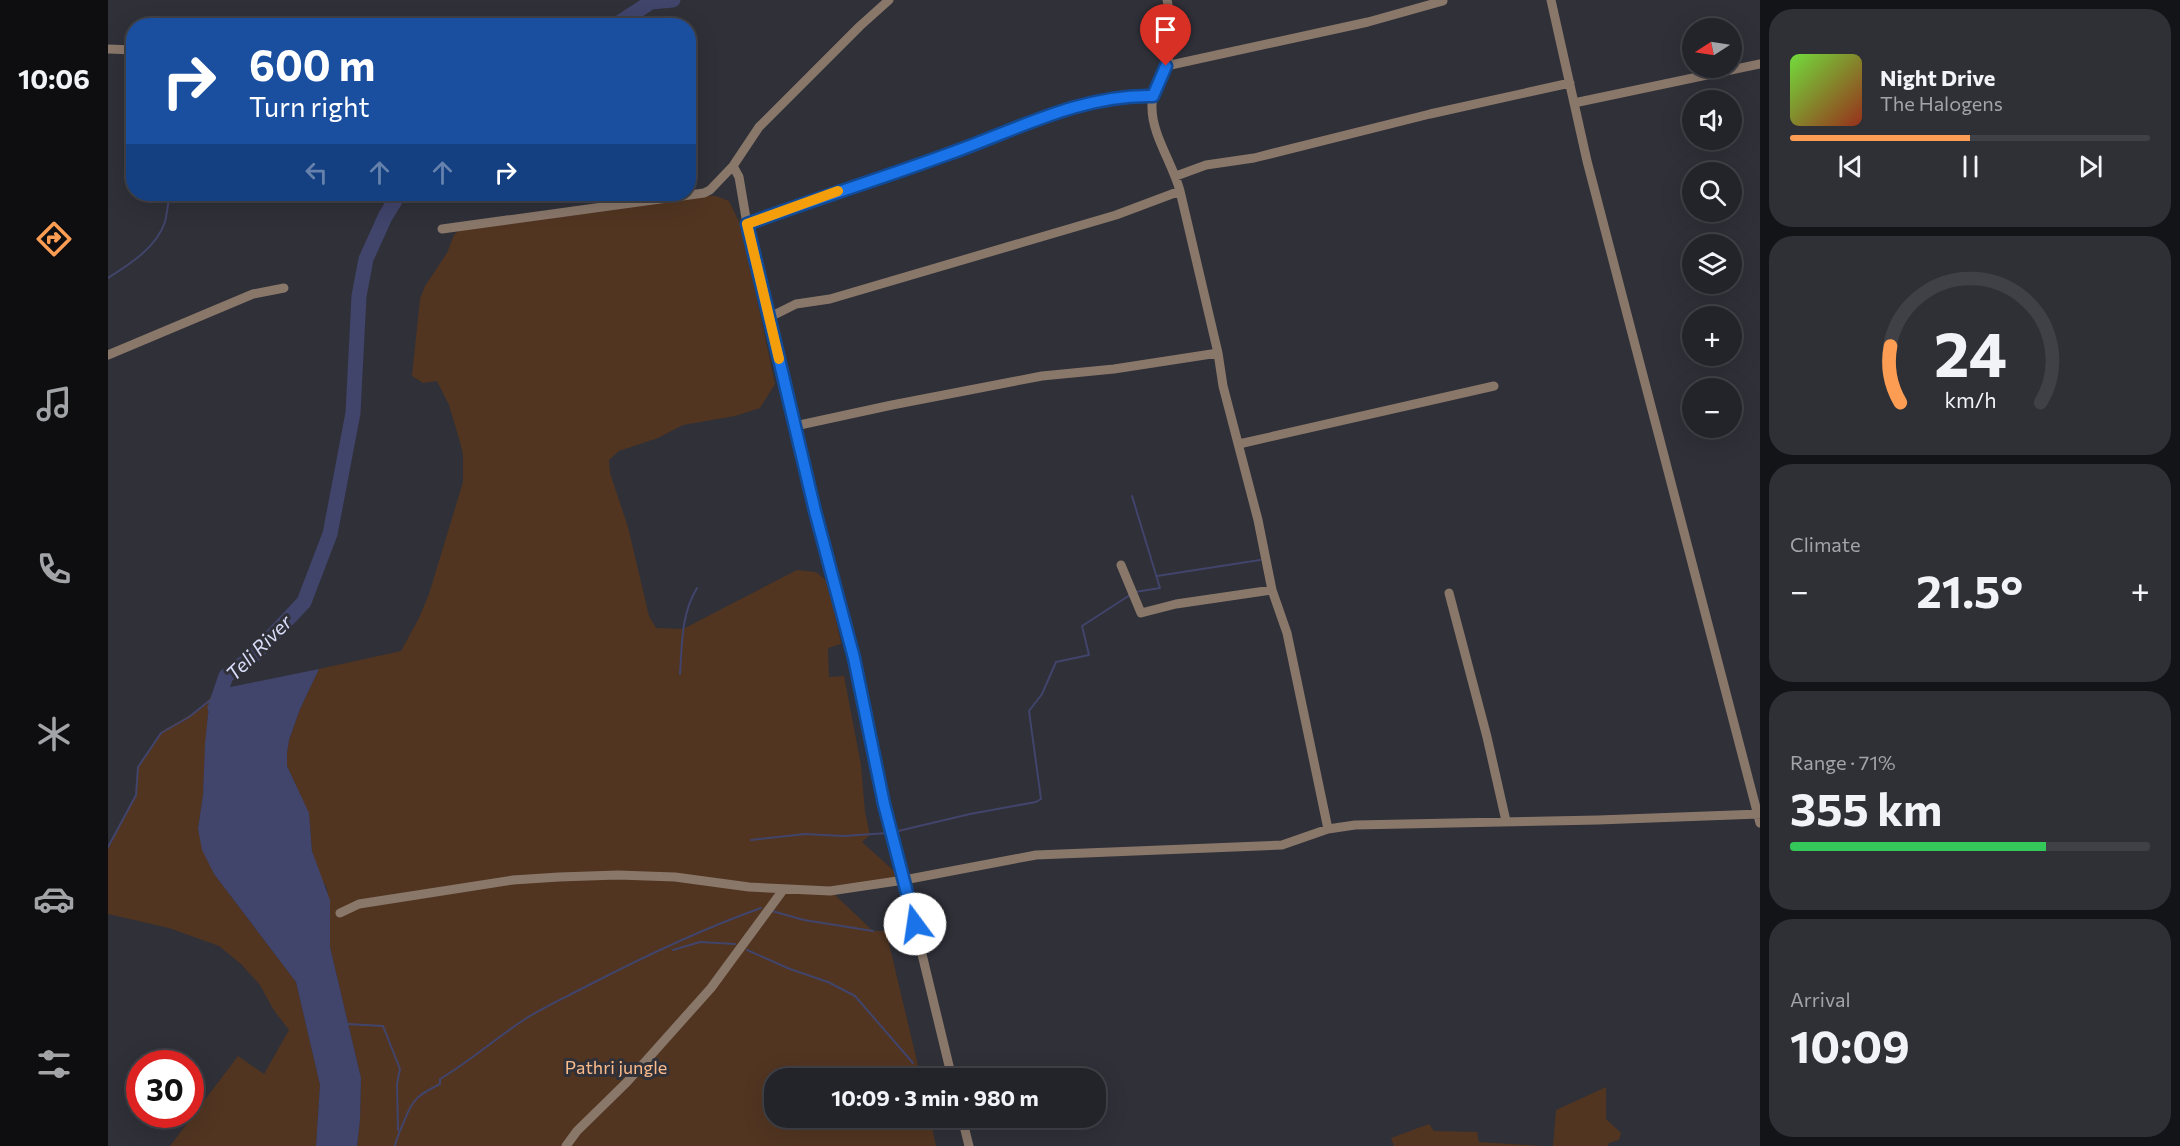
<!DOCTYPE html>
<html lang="en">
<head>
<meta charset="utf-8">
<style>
  body { margin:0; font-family:Commissioner,sans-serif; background:#2f3036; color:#f1f3f6; height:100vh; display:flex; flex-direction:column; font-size:22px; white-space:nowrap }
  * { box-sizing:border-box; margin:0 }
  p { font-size:20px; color:#a3a4a8 }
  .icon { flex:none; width:33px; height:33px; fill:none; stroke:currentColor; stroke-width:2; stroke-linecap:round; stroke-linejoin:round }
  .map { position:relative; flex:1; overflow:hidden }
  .details { display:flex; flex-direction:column; gap:9px; padding:9px; background:#131417; width:420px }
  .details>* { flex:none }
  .hud { position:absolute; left:18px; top:18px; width:570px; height:183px; border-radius:24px; box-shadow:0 6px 24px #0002,0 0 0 2px #404147; background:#1a4fa0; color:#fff; overflow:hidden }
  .needle { width:39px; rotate:258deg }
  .buttons { position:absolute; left:1574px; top:18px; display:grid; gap:12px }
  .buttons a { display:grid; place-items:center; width:60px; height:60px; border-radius:50%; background:#23242a; box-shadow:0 6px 24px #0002,0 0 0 2px #404147; font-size:30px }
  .speed { position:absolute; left:18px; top:1050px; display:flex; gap:12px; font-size:30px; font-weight:700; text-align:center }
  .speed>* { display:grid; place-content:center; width:78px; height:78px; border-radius:50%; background:#23242a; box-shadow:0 6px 24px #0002,0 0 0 2px #404147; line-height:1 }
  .speed .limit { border:9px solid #d22; background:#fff; color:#111 }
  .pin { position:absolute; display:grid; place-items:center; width:51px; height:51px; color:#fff; margin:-62px -26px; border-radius:50% 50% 50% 0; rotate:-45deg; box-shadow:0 0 6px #0007 }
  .pin .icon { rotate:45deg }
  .me { position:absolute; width:66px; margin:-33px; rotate:346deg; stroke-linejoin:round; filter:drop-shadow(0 0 4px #0008) }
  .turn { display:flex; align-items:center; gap:21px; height:126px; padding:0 24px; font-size:27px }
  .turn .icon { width:78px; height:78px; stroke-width:2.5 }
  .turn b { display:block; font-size:42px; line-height:51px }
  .lanes { display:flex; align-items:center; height:57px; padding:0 24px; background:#0003; justify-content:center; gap:30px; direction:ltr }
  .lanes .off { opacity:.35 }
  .big { font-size:45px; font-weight:700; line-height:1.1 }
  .details .widget { flex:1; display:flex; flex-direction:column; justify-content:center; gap:9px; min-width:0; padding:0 21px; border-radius:24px; background:#2f3036 }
  .details .dial { align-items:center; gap:0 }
  .dial svg { height:156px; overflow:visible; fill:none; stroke:#404147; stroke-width:7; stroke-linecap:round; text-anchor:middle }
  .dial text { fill:#f1f3f6; stroke:none }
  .song { display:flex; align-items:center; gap:18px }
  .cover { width:72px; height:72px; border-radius:9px; background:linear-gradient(135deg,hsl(100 70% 55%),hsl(10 70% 35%)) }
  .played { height:6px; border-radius:3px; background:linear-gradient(90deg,#fc9d53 50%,#404147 50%) }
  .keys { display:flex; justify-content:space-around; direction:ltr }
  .heat { display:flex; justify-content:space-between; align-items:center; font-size:33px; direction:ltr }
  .charge { height:9px; border-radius:4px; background:linear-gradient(90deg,#34c759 71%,#404147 0) }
  .trip { position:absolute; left:656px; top:1068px; width:342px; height:60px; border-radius:24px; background:#23242a; box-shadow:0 6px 24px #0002,0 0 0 2px #404147; font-weight:700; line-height:60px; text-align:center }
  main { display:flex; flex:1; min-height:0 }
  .tab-bar { display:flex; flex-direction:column; width:108px; justify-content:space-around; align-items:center; background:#0e0e11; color:#a3a4a8 }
  .tab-bar .icon { width:42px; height:42px }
  .tab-bar .selected { color:#fc9d53 }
  .tab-bar b { font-size:27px; color:#f1f3f6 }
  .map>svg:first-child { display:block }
  .green { fill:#513521 }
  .water { fill:#41446b }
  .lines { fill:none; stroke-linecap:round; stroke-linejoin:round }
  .stream { stroke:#41446b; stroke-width:2 }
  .river { stroke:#41446b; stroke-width:15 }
  .minor { stroke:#89776a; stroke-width:9 }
  .route-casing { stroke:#114b97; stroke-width:15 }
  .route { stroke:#1a73e8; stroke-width:10 }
  .slow { stroke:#f59e0b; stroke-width:10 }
  .labels { text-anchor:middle; stroke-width:6; stroke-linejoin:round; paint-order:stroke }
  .park-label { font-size:18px; fill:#fbbb8c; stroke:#2f3038 }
  .water-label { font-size:20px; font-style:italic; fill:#d9ddf9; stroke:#2f3038 }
</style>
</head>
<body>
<main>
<nav class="tab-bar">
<b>10:06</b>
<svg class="icon selected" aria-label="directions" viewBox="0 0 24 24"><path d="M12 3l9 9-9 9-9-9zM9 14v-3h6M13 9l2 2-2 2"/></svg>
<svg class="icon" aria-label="music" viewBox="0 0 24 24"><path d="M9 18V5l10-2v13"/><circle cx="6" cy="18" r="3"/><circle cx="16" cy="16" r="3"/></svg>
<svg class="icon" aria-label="phone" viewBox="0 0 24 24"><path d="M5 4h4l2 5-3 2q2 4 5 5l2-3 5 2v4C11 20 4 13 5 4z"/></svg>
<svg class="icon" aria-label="climate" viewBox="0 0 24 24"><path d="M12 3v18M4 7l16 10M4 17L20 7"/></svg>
<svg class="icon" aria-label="car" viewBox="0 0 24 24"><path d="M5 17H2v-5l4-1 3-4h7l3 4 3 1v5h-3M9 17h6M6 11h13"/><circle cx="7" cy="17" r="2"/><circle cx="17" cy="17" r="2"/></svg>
<svg class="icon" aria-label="filters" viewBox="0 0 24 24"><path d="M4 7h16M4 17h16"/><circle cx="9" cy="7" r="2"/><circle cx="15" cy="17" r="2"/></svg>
</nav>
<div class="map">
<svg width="1652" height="1146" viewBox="0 0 1652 1146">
  <rect width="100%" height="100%" fill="#2f3038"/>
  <path class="green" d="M563 194 608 196 621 201 634 228 667 384 652 408 627 416 575 425 550 438 511 451 501 460 502 473 520 527 541 616 548 628 575 629 689 570 708 572 721 583 733 644 720 648 721 677 736 676 753 765 757 812 762 835 754 842 796 880 723 891 765 931H778L813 1078H666V1118H822L828 1146H249L252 1120 253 1078 222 947 219 888 212 877 204 851 202 826 190 790 179 766V753L181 740 192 709 211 669 293 651 311 618 321 594 355 482V455L352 442 341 405 329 381 315 383 304 376 312 299 317 286 339 253 346 235 359 223Z
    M108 690 100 714 95 795 90 829 106 874 188 982 212 1085 208 1146H62L130 1056 156 1074 181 1030 165 1009 152 985 133 964 111 946 61 928 0 914V847L28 795 30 767 54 731 94 708Z
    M1498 1087V1119L1513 1133 1511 1140 1501 1143 1500 1146H1445L1448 1110Z
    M1321 1124 1326 1131 1369 1132 1371 1142 1434 1146H1286L1283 1138Z"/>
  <path class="water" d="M211 669 192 709 181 740 179 753V766L201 813 204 851 222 900V947L253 1078 252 1120 249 1146H208L212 1085 188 982 106 874 94 850 90 829 95 795 97 744 100 714 108 690Z"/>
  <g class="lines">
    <path class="stream" d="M0 278C22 264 48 248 57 222 59 213 60 203 62 194
      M1024 496 1052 588 1027 592
      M1049 576 1152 560
      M572 674C574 645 573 614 589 588
      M786 832 862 814 928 802 933 799 921 711 934 694 948 662 981 655 974 626 1022 595
      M643 840 697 834 735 836 781 833
      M0 847 28 795 30 767 53 733 81 717 106 697
      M664 911 696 920 765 931
      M565 950 592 942 627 944
      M639 950 682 969 720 982 747 996 805 1063
      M239 1024 275 1026 292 1069 289 1084 290 1130
      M287 1146C289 1136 293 1129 297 1119 305 1098 312 1094 332 1084V1079C364 1060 391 1035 422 1016 440 1005 460 996 479 986 537 956 591 930 653 908"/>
    <path class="river" d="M506 26 543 2 565 0
      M107 708 118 676 144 657 196 602 222 534 245 413 251 296 258 259 277 217 291 194"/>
    <path class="minor" d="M1059 0C1065 26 1067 42 1057 68 1052 81 1043 93 1044 108 1044 135 1065 164 1072 191L1110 353 1115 386 1150 520 1164 590 1179 633 1220 829
      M1443 0 1479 161 1652 823
      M0 49 26 50
      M1058 66 1260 22 1335 1
      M1466 103 1652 64
      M625 166 651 127 752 26 781 0
      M1068 176 1098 165 1146 158 1322 114 1462 83
      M639 224C707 199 775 177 843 153 908 130 974 94 1045 96
      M662 317 688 304 722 299 1008 215 1072 191
      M0 355 145 294 176 288
      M687 426 784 405 934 376 1006 369 1110 353
      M1131 444 1386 386
      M1013 565 1033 613 1068 604 1164 590
      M1341 593 1379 737 1398 821
      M232 913 251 904 405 880 451 877 510 875 567 877 641 887 722 891 796 880 776 804 746 658 707 511 639 224 631 177 625 166 602 190 596 193 334 229
      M844 1078 796 880 928 855 1174 845 1220 829 1247 825 1490 820 1652 814
      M854 1118 861 1146
      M458 1146 469 1131 519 1082 603 988 675 890"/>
  </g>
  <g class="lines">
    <g class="route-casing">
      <path id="route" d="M807 924 776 804 746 658 707 511 639 224C707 199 775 178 843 153 908 130 974 94 1045 96L1058 66"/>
    </g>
    <use href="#route" class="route"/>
    <path class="slow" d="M671 359 639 224 730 191"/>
  </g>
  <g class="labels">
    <g class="park-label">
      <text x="508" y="1074">Pathri jungle</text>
    </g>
    <g class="water-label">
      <text transform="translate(151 648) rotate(-45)" y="7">Teli River</text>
    </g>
  </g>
</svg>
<div class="buttons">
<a><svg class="needle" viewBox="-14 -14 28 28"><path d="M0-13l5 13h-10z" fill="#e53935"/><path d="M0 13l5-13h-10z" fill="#a3a4a8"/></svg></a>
<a><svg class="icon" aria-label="sound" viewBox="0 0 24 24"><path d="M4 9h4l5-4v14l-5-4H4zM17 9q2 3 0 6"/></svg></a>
<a><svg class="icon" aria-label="search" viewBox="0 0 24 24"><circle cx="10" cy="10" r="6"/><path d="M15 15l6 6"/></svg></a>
<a><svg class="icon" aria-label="layers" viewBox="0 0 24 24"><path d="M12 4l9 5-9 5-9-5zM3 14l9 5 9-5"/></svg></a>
<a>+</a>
<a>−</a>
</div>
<div class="speed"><div class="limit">30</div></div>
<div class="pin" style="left:1058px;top:66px;background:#d93025"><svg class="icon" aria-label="arrive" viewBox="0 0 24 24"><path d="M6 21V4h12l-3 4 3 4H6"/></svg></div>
<svg class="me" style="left:807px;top:924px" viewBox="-20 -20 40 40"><circle r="19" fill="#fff"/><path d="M0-13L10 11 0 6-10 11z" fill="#1a73e8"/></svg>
<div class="trip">10:09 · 3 min · 980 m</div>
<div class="hud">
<div class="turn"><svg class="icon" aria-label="right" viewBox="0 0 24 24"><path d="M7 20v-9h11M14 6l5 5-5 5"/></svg><div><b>600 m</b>Turn right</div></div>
<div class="lanes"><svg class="icon off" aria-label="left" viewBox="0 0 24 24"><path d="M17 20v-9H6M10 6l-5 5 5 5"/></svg><svg class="icon off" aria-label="ahead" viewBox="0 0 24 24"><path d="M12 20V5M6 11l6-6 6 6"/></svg><svg class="icon off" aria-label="ahead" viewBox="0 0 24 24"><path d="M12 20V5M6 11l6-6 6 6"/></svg><svg class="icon" aria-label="right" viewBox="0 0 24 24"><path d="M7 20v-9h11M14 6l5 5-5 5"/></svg></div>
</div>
</div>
<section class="details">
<div class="widget">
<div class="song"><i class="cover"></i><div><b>Night Drive</b><p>The Halogens</p></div></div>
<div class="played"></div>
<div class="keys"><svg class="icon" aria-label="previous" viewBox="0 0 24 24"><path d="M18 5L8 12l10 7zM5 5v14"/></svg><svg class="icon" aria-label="pause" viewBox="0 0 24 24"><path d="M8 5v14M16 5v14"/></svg><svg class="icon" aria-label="next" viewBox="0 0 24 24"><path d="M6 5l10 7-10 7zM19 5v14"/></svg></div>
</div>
<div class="widget dial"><svg viewBox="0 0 100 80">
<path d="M14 69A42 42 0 1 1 86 69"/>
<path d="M14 69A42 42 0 0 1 9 40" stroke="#fc9d53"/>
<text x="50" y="56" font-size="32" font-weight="700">24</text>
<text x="50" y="72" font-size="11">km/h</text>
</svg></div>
<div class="widget"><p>Climate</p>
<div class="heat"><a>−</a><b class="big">21.5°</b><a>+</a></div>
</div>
<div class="widget"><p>Range · 71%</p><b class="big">355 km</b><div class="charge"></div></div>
<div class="widget"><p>Arrival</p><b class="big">10:09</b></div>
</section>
</main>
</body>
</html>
